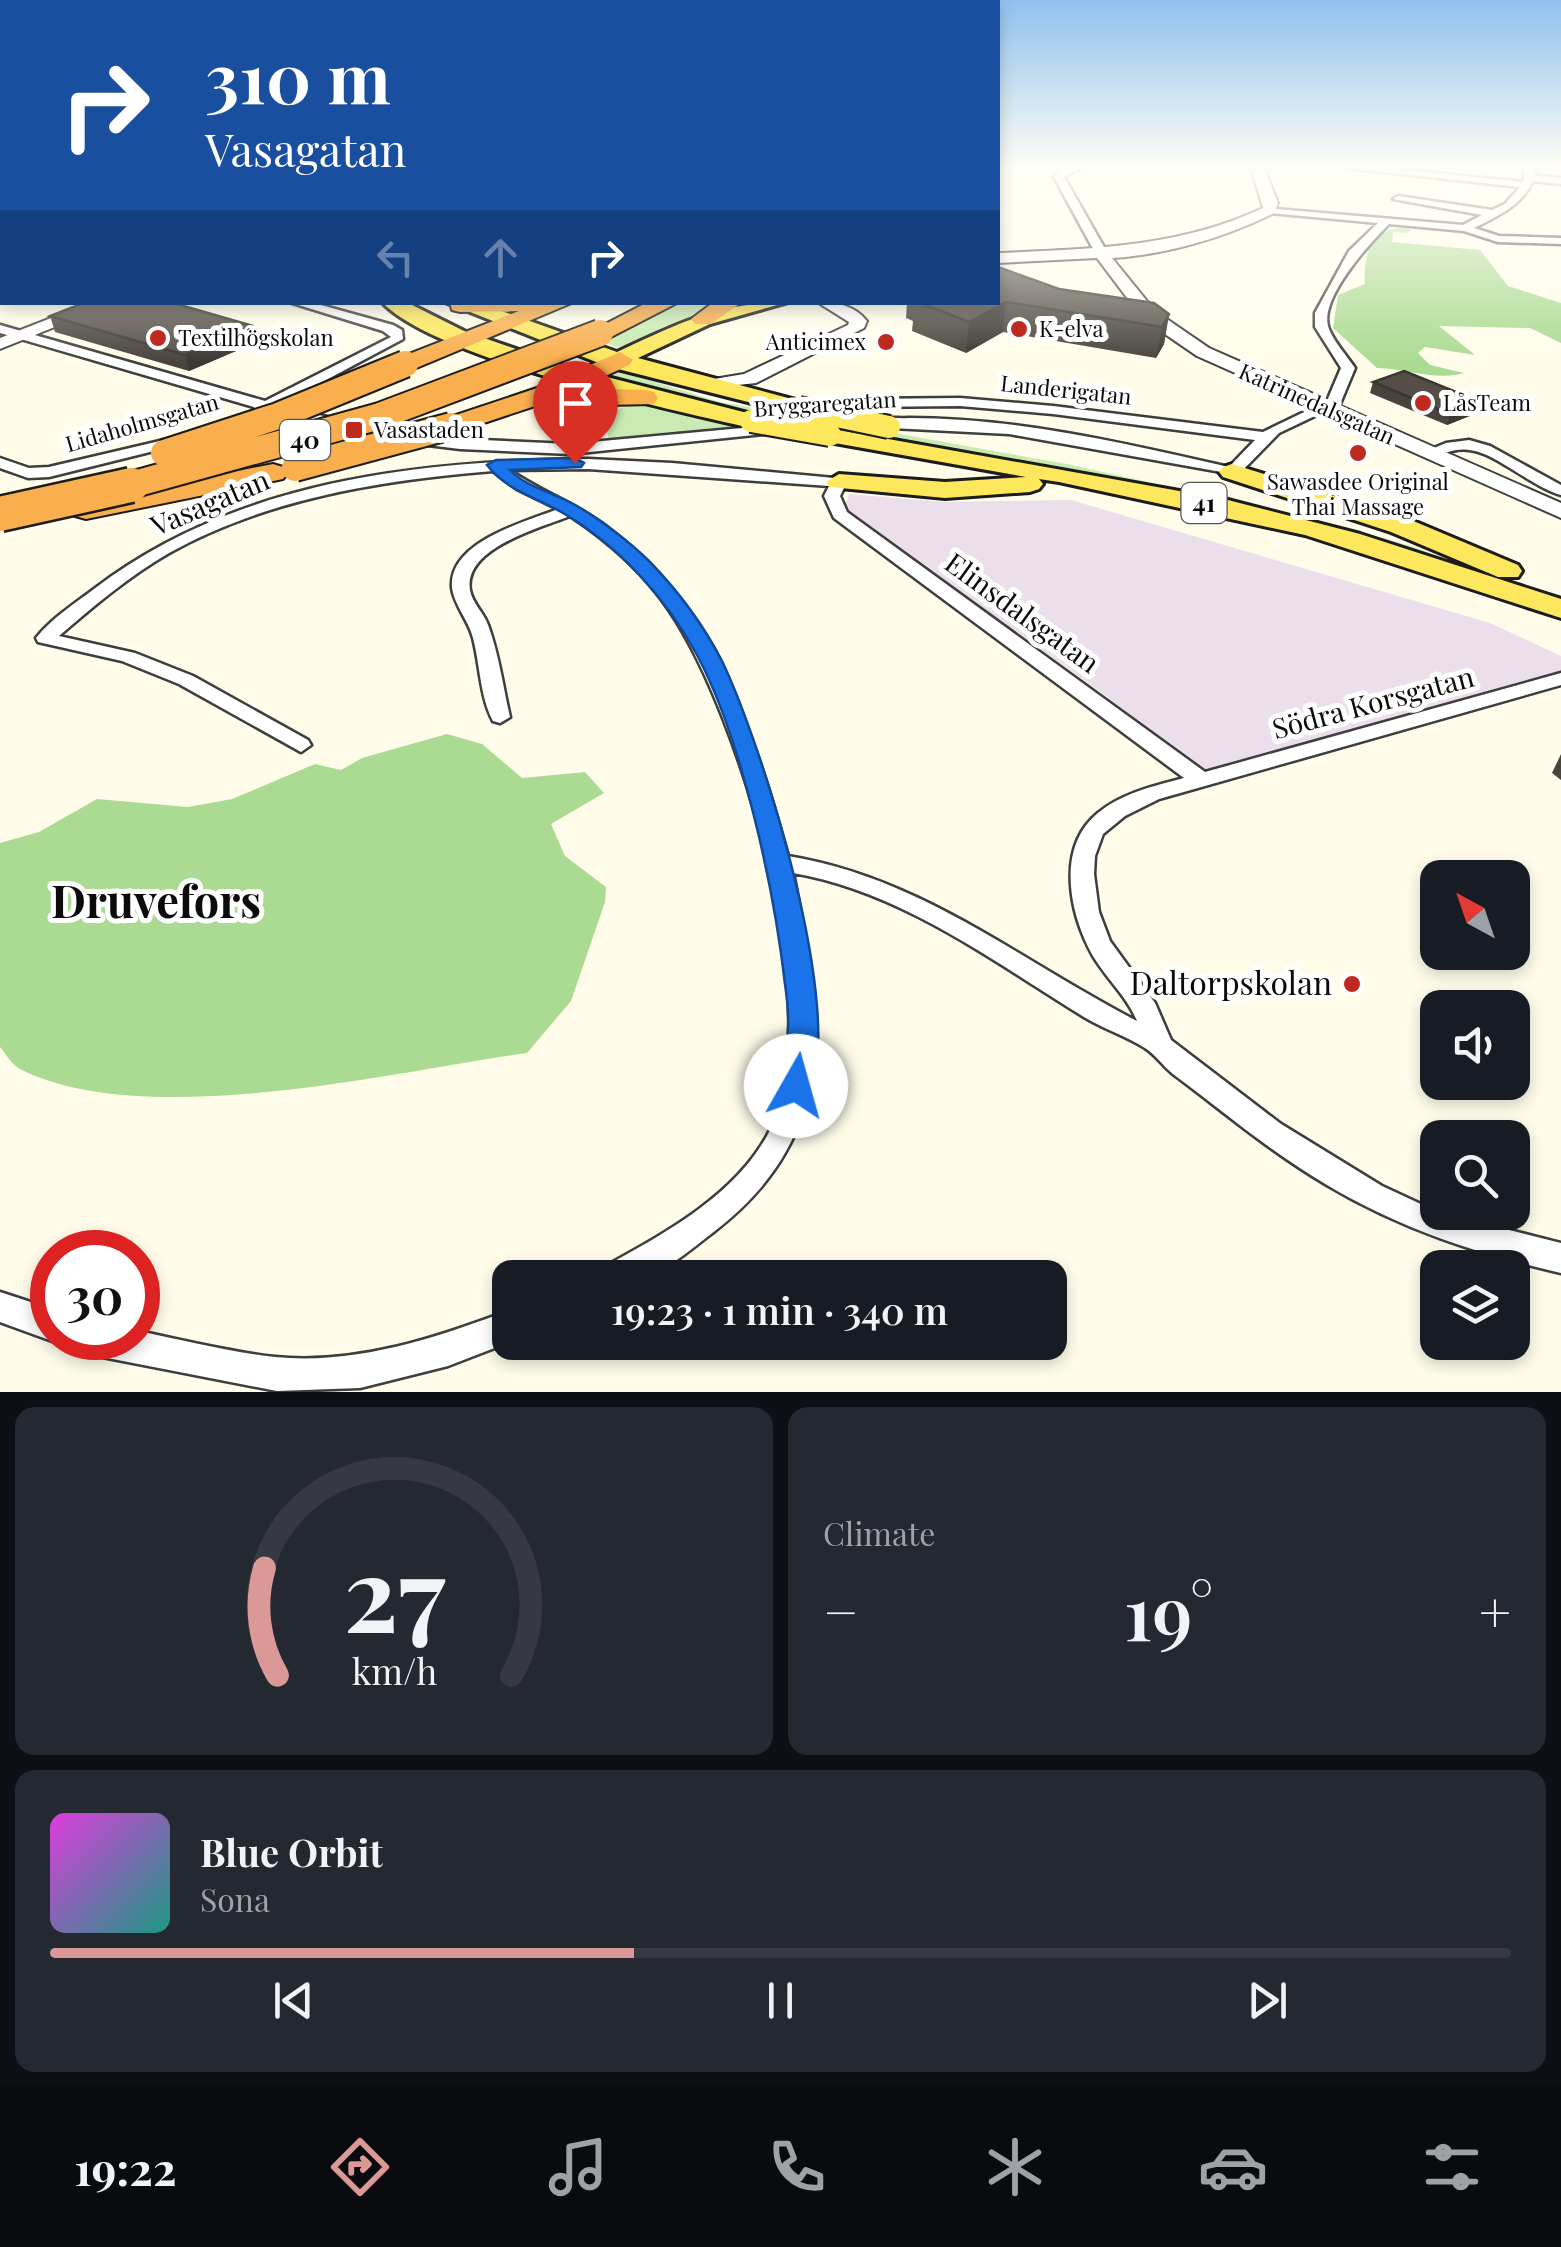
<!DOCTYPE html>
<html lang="en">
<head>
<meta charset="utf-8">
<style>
  body { margin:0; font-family:"Playfair Display",serif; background:#242831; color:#f1f3f6; height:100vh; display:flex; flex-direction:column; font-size:38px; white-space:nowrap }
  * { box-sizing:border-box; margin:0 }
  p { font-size:32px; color:#9ea1a6 }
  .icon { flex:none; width:55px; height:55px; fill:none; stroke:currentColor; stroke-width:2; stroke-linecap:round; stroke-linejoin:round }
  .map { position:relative; height:1392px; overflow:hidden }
  .sheet { display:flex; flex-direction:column; gap:15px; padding:15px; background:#0d0f14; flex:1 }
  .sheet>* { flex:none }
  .guide { position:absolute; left:0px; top:0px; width:1000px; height:305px; box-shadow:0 5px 15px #0003; background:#1a4fa0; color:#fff; overflow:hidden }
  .needle { width:65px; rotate:320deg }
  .buttons { position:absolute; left:1420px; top:860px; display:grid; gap:20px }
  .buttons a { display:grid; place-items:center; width:110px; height:110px; border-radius:20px; background:#171b24; box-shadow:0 5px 15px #0003; font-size:50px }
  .speed { position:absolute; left:30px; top:1230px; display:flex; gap:20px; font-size:50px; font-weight:700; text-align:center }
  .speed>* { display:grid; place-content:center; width:130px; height:130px; border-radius:50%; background:#171b24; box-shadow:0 5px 15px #0003; line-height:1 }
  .speed .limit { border:15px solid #d22; background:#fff; color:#111 }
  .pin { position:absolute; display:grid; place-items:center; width:85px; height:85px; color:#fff; margin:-102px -42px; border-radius:50% 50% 50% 0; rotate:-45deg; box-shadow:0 0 10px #0007 }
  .pin .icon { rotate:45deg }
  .me { position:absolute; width:110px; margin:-55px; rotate:7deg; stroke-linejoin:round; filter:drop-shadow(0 0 8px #0008) }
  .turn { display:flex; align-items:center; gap:35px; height:210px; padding:0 40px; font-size:45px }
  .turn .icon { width:130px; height:130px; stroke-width:2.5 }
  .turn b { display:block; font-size:70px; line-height:85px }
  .lanes { display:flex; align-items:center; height:95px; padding:0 40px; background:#0003; justify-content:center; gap:50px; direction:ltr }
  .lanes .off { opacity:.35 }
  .big { font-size:75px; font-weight:600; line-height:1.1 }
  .sheet .card { flex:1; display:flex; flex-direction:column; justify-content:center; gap:15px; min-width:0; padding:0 35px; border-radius:20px; background:#242831 }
  .sheet .dial { align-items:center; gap:0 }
  .dial svg { height:260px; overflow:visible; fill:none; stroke:#363941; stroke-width:7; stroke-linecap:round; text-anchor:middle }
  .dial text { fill:#f1f3f6; stroke:none }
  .song { display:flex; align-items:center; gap:30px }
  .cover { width:120px; height:120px; border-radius:15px; background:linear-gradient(135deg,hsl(300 70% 55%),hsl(170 70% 35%)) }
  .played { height:10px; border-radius:5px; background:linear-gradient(90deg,#da9996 40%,#363941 40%) }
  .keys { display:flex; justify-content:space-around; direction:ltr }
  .heat { display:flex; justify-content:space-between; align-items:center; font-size:55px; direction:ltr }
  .sheet .tiles { flex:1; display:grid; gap:15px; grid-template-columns:1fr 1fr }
  .card:last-child { grid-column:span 2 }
  .trip { position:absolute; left:492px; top:1260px; width:575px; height:100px; border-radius:20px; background:#171b24; box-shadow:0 5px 15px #0003; font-weight:600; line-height:100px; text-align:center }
  .tabs { display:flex; height:160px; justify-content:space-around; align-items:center; background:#090b0e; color:#9ea1a6 }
  .tabs .icon { width:70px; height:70px }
  .tabs .current { color:#da9996 }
  .tabs b { font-size:45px; color:#f1f3f6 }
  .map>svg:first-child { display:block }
  .industrial { fill:#ebdfeb }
  .green { fill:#c9eab3 }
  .forest { fill:#abdb92 }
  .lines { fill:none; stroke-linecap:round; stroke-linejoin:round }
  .minor-casing { stroke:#3e3e3e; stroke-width:5 }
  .tertiary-casing { stroke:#3e3e3e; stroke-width:4 }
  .primary-casing { stroke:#1c1c1c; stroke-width:6 }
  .motorway-casing { stroke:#1c1c1c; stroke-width:4 }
  .minor { fill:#fff; fill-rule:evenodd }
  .tertiary { fill:#fff; fill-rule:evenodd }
  .primary { fill:#fde75c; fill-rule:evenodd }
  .motorway { fill:#f9af4e; fill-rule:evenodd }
  .primary-bridge-casing { stroke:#1c1c1c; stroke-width:26; stroke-linecap:butt }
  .motorway-bridge-far1-casing { stroke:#1c1c1c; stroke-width:30; stroke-linecap:butt }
  .motorway-bridge-casing { stroke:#1c1c1c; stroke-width:39; stroke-linecap:butt }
  .primary-bridge { stroke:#fde75c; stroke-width:22 }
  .motorway-bridge-far1 { stroke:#f9af4e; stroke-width:26 }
  .motorway-bridge { stroke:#f9af4e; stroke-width:34 }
  .wall { fill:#48433d }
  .shaded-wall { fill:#3b3732 }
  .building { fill:#544e47; stroke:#3b3732; stroke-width:2.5 }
  .route { fill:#1a73e8; stroke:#114b97; stroke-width:2.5 }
  .poi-dot { fill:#bf2a20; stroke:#fff; stroke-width:4 }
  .labels { text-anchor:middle; stroke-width:10; stroke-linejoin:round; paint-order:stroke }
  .far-poi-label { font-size:22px; fill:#0b0b0b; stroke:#fff; text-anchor:start }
  .far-street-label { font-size:22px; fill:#0b0b0b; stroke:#fff }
  .shield { fill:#fff; stroke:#545454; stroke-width:2.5 }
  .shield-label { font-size:25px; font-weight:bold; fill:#0b0b0b }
  .street-label { font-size:28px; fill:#0b0b0b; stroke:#fff }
  .near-poi-label { font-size:32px; fill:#0b0b0b; stroke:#fff; text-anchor:end }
  .near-district-label { font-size:45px; font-weight:bold; fill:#0b0b0b; stroke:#fff }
</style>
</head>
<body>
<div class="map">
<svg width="1561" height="1392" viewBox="0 0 1561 1392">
  <rect width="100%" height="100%" fill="#fffdea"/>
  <path class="industrial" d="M849 494 944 502 1071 500 1490 623 1561 656V674L1202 771 1102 693 844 509Z"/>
  <path class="green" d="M683 303H715L625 350 599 341Z
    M612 369 720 402 1067 464 1279 511 1408 545 1561 599V603L1433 558 1370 540 1140 487 779 420 593 378Z
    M635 402 746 425 609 441 604 416Z"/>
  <path class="forest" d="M1398 228 1410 229 1409 233 1393 232 1392 242 1480 250 1508 286 1561 303V343L1530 328 1439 326 1475 355 1425 347 1418 353 1430 365 1464 373C1439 381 1406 369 1377 368L1333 328 1338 295 1365 284C1363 259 1369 232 1398 228Z
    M447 734 482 744 522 778 585 772 604 793 551 824 565 856 606 887 605 902 571 1001 527 1053C392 1072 144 1132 20 1069 12 1065 6 1054 0 1047V843L39 832 97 799 188 807 232 799 315 764 341 770 362 758Z"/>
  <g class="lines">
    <g class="minor-casing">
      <path id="minor" d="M1080 168 1064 177 1109 256 1107 258 1097 256 1054 177 1060 169Z
        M1347 168H1386L1523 182 1525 168H1535V176L1561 178V184L1533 181C1520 207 1499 215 1474 228L1499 236 1561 238V244L1498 242 1464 231 1389 224C1370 243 1317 300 1329 329 1334 342 1347 356 1355 368L1340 404 1279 433 1238 475 1009 434 872 427 865 423C876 415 895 419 909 418 1017 418 1124 443 1229 467L1255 440 1053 414 960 406 861 407 854 403 861 399 960 398 1053 406 1263 432 1327 401 1341 368 1315 327V313L1349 251 1378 223 1269 213 1265 212V208L1463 225 1482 215 1393 199 1398 196 1492 210 1505 204 1520 187Z
        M0 219H2V226H0Z
        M0 240H2V246H0Z
        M289 302H310L393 325 402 330 403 339 279 405 387 432 460 439 570 444 774 425 781 429 774 433 570 454 460 449 387 440 268 411 255 412 254 407 0 333V325L265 401 391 337 383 331Z
        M177 437 184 441 182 444 49 477 28 478 0 468V458L29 468 49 467Z
        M1469 440 1490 446 1561 485V495C1530 486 1495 452 1469 450 1455 448 1443 454 1430 458L1422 453 1446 443Z
        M588 459 672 463 845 479 847 482 840 496 847 512 1205 772 1561 673V685L1159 799 1125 816 1103 834 1095 856 1094 874 1099 912 1110 941 1155 1003 1171 1040 1281 1124 1382 1186 1438 1212 1561 1243V1273C1478 1254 1401 1229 1327 1185 1272 1153 1224 1112 1173 1074 1163 1066 1155 1054 1145 1048 1126 1036 1104 1029 1084 1017 993 961 900 891 793 873 821 1013 843 1131 716 1230 698 1244 666 1271 646 1277 633 1281 613 1278 599 1278L604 1267C662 1235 735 1196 768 1134 831 1017 741 715 669 610 644 573 608 541 570 516 540 528 463 548 470 590 472 603 484 613 488 625 499 654 503 687 510 717L500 723 493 721C480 697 480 664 473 638 469 621 454 605 452 588 448 542 525 522 558 509L517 489 493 471C382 480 268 498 169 553 129 576 94 606 59 636L135 653 193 676 308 740 311 745 301 752 179 684 122 661 38 642 36 638C51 619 74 604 94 589 235 481 416 461 588 459ZM588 469 829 486 824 496 834 518 1184 778C1154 786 1122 793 1098 813 1055 848 1070 915 1093 956 1106 978 1128 998 1137 1021 1020 961 923 878 788 856 754 734 713 607 608 528 578 504 541 492 510 470Z
        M0 1292 52 1309V1338H60L52 1341 0 1322Z
        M510 1310V1342L448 1366 360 1388 277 1391 87 1354 75 1349 71 1338H138V1331C183 1340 229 1352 275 1357 355 1365 436 1338 510 1310Z"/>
    </g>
    <g class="tertiary-casing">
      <path id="tertiary" d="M1251 168H1264L1278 203 1274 213C1226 237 1166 255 1112 258L1155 311 1209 348 1561 503V518L1197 356 1143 319 1097 258 998 263V253C1089 249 1178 248 1263 208Z
        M0 170H2V178H0Z
        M92 302H117L0 349V338Z
        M817 302C836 302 854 305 867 321L864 328 756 383 702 389V381L744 374 848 325 849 322Z"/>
    </g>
    <g class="primary-casing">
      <path id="primary" d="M382 302H406L464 331 568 367 759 416 763 421 751 428C671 410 434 358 382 302Z
        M445 302H476L617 352C677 324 720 302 788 302L710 324 638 358 807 403 811 408 799 415 606 366Z
        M838 430 1224 499 1360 534 1561 599V618L1305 535 1059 482 1039 479 1043 484 1039 489 1030 492 945 498 830 487 826 482 839 474 945 482 1026 477 829 442 826 437 829 432Z
        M1232 464 1411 520 1518 565 1522 571 1518 577H1498L1391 532 1223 477 1219 472 1223 467Z"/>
    </g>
    <g class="motorway-casing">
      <path id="motorway" d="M450 302H574L414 369H396L392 364 396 359 519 311 460 312 452 310Z
        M648 302H679L609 338 600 340 588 333Z
        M714 302H742L711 324H695L691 319Z
        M620 352 633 360 629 365 580 388 645 390 654 392 658 398 654 404 557 406 547 402 451 434 437 426 441 420 540 387Z
        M273 464 283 467 288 473 283 479 86 519 75 516 71 510 75 504 86 501Z"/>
    </g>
    <use href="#minor" class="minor"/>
    <use href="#tertiary" class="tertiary"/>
    <use href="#primary" class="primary"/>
    <use href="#motorway" class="motorway"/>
    <g class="primary-bridge-casing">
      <path id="primary-bridge" d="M799 408 889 427
        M751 421 830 435"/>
    </g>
    <g class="motorway-bridge-far1-casing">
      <path id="motorway-bridge-far1" d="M164 453 278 416 405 364
        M295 468 451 426
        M120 488 380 416 600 333"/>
    </g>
    <g class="motorway-bridge-casing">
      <path id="motorway-bridge" d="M0 514 131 485"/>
    </g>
    <use href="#primary-bridge" class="primary-bridge"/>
    <use href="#motorway-bridge-far1" class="motorway-bridge-far1"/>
    <use href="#motorway-bridge" class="motorway-bridge"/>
  </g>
  <path class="wall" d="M1059 289 1169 314 1164 344 1156 358 1003 332 966 353 912 331 913 321 906 318 907 302H998Z
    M50 316 257 342 189 371 55 332Z
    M1373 382 1481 402 1477 413 1447 425 1370 393Z
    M1561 754V780L1552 773Z"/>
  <path class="shaded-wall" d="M1006 302 1003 332 966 353 969 322Z
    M1169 314 1164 344 1156 358 1162 327Z
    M253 326 257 342 189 371 185 355Z
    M1481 402 1477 413 1447 425 1450 414Z"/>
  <path class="building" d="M998 267 1059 289 1154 303 1169 314 1162 327 1006 302 969 322 918 302H998Z
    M86 302H170L253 326 185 355 50 316Z
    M1404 371 1481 402 1450 414 1373 382Z"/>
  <linearGradient id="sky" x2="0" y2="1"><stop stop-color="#90c1ee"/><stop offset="0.46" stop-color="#fffef6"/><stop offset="1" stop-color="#fffef6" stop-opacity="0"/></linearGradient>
  <rect width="1561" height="363" fill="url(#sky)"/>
  <path class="route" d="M575 458 584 463 581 467 510 470C527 488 556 493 577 506 601 520 630 542 650 562 677 590 704 626 722 661 761 742 848 1015 808 1096L796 1100 785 1096C776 1076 788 1050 788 1029 789 1014 787 998 785 984 774 888 742 739 697 655 667 599 618 545 563 513 536 497 507 491 487 465L496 460Z"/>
  <g class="poi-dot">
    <circle cx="1019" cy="329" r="10"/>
    <circle cx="158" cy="338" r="10"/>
    <circle cx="886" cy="342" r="10"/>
    <circle cx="1423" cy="403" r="10"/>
    <rect x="344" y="420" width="20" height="20" rx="5"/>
    <circle cx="1358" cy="453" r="10"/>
    <circle cx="1352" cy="984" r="10"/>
  </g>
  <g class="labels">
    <g class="far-poi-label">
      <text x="1039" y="337">K-elva</text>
      <text x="178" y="346">Textilhögskolan</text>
      <text x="866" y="350" text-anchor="end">Anticimex</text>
      <text x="1443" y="411">LåsTeam</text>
      <text x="374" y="438">Vasastaden</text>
      <text x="1358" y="490" text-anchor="middle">Sawasdee Original<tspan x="1358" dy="25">Thai Massage</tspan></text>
    </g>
    <g class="far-street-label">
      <text transform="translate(1066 390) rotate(6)" y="8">Landerigatan</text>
      <text transform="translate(825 404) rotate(-4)" y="8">Bryggaregatan</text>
      <text transform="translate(1317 404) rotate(24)" y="8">Katrinedalsgatan</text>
      <text transform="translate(142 423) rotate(-16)" y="8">Lidaholmsgatan</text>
    </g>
    <g class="shield">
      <rect x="280" y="420" width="50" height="40" rx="8"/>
      <rect x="1181.5" y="483" width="45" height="40" rx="8"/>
    </g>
    <g class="shield-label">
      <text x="305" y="449">40</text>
      <text x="1204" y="512">41</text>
    </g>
    <g class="street-label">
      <text transform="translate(210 503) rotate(-23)" y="10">Vasagatan</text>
      <text transform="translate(1022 613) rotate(36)" y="10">Elinsdalsgatan</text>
      <text transform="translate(1373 703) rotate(-15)" y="10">Södra Korsgatan</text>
    </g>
    <g class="near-poi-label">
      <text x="1332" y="995">Daltorpskolan</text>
    </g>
    <g class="near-district-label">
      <text x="156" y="918">Druvefors</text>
    </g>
  </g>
</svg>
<div class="buttons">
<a><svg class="needle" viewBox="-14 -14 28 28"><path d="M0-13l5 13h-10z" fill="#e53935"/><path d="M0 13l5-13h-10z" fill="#9ea1a6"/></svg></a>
<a><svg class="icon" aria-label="sound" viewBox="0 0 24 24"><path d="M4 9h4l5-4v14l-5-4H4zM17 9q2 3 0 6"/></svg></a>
<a><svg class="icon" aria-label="search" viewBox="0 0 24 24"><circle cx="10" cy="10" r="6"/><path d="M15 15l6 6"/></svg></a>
<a><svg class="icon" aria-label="layers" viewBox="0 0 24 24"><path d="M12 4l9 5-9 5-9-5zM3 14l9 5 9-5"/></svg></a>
</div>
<div class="speed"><div class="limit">30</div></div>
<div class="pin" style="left:575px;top:463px;background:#d93025"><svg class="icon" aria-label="arrive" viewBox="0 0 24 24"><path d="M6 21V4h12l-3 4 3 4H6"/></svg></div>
<svg class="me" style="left:796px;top:1086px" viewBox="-20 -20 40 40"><circle r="19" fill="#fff"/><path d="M0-13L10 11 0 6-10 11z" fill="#1a73e8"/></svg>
<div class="trip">19:23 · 1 min · 340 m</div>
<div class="guide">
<div class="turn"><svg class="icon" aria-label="right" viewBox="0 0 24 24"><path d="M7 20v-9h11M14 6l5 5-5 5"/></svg><div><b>310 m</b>Vasagatan</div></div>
<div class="lanes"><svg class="icon off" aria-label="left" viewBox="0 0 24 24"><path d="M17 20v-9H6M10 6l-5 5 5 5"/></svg><svg class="icon off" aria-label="ahead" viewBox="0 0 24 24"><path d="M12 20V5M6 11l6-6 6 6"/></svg><svg class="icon" aria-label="right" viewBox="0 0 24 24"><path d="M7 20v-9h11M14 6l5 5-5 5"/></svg></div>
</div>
</div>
<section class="sheet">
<div class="tiles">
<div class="card dial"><svg viewBox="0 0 100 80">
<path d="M14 69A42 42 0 1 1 86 69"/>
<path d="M14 69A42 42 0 0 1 10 36" stroke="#da9996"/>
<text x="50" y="56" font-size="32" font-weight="700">27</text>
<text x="50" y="72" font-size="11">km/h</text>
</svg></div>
<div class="card"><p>Climate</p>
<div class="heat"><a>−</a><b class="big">19°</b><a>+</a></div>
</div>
<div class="card">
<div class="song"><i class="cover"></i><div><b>Blue Orbit</b><p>Sona</p></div></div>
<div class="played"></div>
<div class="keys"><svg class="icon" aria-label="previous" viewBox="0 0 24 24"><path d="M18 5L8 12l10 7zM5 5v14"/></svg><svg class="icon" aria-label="pause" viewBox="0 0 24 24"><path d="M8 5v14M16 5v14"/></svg><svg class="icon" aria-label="next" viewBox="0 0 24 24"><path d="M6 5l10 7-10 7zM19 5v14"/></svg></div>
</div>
</div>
</section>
<nav class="tabs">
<b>19:22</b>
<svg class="icon current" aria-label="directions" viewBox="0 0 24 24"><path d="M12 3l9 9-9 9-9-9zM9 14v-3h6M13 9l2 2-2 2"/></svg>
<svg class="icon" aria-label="music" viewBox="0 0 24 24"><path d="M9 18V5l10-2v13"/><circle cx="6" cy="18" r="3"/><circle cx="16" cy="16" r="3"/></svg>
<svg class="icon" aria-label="phone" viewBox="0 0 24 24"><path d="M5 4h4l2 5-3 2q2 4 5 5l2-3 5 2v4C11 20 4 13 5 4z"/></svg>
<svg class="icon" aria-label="climate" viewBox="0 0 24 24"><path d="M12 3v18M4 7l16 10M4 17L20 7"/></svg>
<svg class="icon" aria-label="car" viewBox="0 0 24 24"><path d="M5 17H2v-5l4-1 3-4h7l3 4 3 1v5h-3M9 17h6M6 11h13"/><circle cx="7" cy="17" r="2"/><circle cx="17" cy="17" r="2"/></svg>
<svg class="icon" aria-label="filters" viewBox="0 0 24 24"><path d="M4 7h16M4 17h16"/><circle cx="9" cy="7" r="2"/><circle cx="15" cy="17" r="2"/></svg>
</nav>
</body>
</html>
